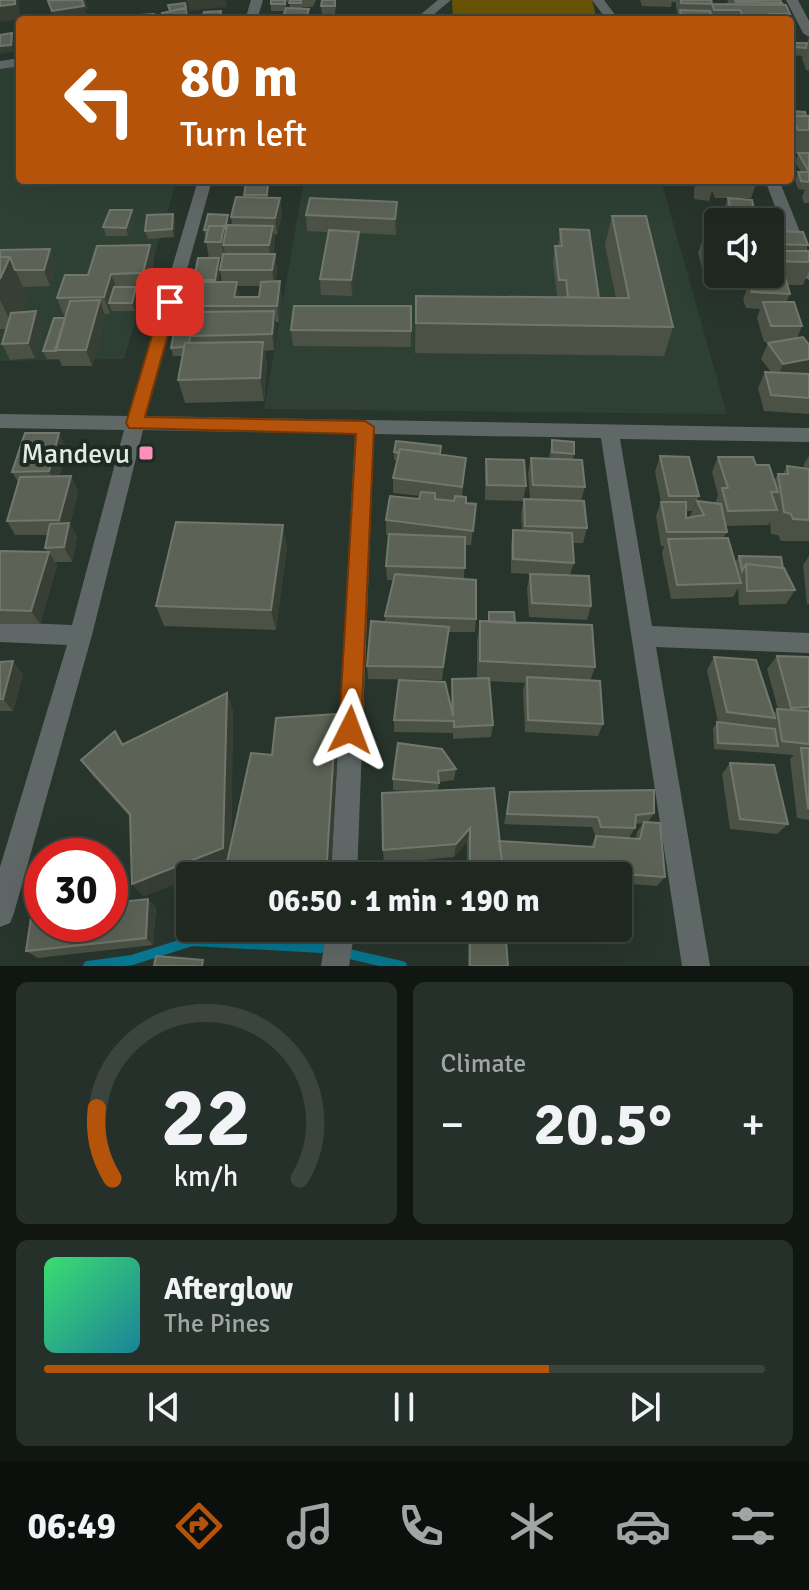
<!DOCTYPE html>
<html lang="en">
<head>
<meta charset="utf-8">
<style>
  body { margin:0; font-family:Signika,sans-serif; background:#26302a; color:#f1f3f6; height:100vh; display:flex; flex-direction:column; font-size:30px; white-space:nowrap }
  * { box-sizing:border-box; margin:0 }
  p { font-size:26px; color:#a1a6a5 }
  .icon { flex:none; width:44px; height:44px; fill:none; stroke:currentColor; stroke-width:2; stroke-linecap:round; stroke-linejoin:round }
  .map { position:relative; height:966px; overflow:hidden }
  .panel { display:flex; flex-direction:column; gap:16px; padding:16px; background:#101612; flex:1 }
  .panel>* { flex:none }
  .hud { position:absolute; left:16px; top:16px; width:778px; height:168px; border-radius:8px; box-shadow:0 8px 32px #0002,0 0 0 2px #3c443f; background:#b45309; color:#fff; overflow:hidden }
  .tools { position:absolute; left:704px; top:208px; display:grid; gap:16px }
  .tools a { display:grid; place-items:center; width:80px; height:80px; border-radius:8px; background:#1e2821; box-shadow:0 8px 32px #0002,0 0 0 2px #3c443f; font-size:40px }
  .speed { position:absolute; left:24px; top:838px; display:flex; gap:16px; font-size:40px; font-weight:700; text-align:center }
  .speed>* { display:grid; place-content:center; width:104px; height:104px; border-radius:50%; background:#1e2821; box-shadow:0 8px 32px #0002,0 0 0 2px #3c443f; line-height:1 }
  .speed .limit { border:12px solid #d22; background:#fff; color:#111 }
  .pin { position:absolute; display:grid; place-items:center; width:68px; height:68px; color:#fff; margin:-34px; border-radius:16px; box-shadow:0 4px 12px #0006 }
  .me { position:absolute; width:88px; margin:-44px; rotate:3deg; stroke-linejoin:round; filter:drop-shadow(0 0 6px #0008) }
  .turn { display:flex; align-items:center; gap:28px; height:168px; padding:0 32px; font-size:36px }
  .turn .icon { width:104px; height:104px; stroke-width:2.5 }
  .turn b { display:block; font-size:56px; line-height:68px }
  .big { font-size:60px; font-weight:700; line-height:1.1 }
  .panel .widget { flex:1; display:flex; flex-direction:column; justify-content:center; gap:12px; min-width:0; padding:0 28px; border-radius:12px; background:#26302a }
  .panel .dial { align-items:center; gap:0 }
  .dial svg { height:208px; overflow:visible; fill:none; stroke:#3c443f; stroke-width:7; stroke-linecap:round; text-anchor:middle }
  .dial text { fill:#f1f3f6; stroke:none }
  .song { display:flex; align-items:center; gap:24px }
  .cover { width:96px; height:96px; border-radius:12px; background:linear-gradient(135deg,hsl(140 70% 55%),hsl(190 70% 35%)) }
  .played { height:8px; border-radius:4px; background:linear-gradient(90deg,#b45309 70%,#3c443f 70%) }
  .keys { display:flex; justify-content:space-around; direction:ltr }
  .heat { display:flex; justify-content:space-between; align-items:center; font-size:44px; direction:ltr }
  .panel .tiles { flex:1; display:grid; gap:16px; grid-template-columns:1fr 1fr }
  .widget:last-child { grid-column:span 2 }
  .trip { position:absolute; left:176px; top:862px; width:456px; height:80px; border-radius:8px; background:#1e2821; box-shadow:0 8px 32px #0002,0 0 0 2px #3c443f; font-weight:700; line-height:80px; text-align:center }
  .tabs { display:flex; height:128px; justify-content:space-around; align-items:center; background:#0c100d; color:#a1a6a5 }
  .tabs .icon { width:56px; height:56px }
  .tabs .selected { color:#b45309 }
  .tabs b { font-size:36px; color:#f1f3f6 }
  .map>svg:first-child { display:block }
  .built { fill:#2e4034 }
  .green { fill:#695405 }
  .lines { fill:none; stroke-linecap:round; stroke-linejoin:round }
  .stream { stroke:#07768f; stroke-width:10 }
  .minor { fill:#606867; fill-rule:evenodd }
  .wall { fill:#4c5145; fill-rule:evenodd }
  .shaded-wall { fill:#373f34 }
  .building { fill:#5c6256; stroke:#71776d; stroke-width:2 }
  .route { fill:#b45309; stroke:#753606; stroke-width:2 }
  .poi-dot { fill:#fe8ebc; stroke:#1e2b22; stroke-width:3 }
  .labels { text-anchor:middle; stroke-width:8; stroke-linejoin:round; paint-order:stroke }
  .poi-label { font-size:28px; fill:#e2eae5; stroke:#1e2b22; text-anchor:end }
</style>
</head>
<body>
<div class="map">
<svg width="809" height="966" viewBox="0 0 809 966">
  <rect width="100%" height="100%" fill="#28352c"/>
  <path class="built" d="M20 66V180H177L124 359 0 361V68Z
    M304 180H661L727 414 264 409Z"/>
  <path class="green" d="M452 0H592L597 20H453Z"/>
  <g class="lines">
    <path class="stream" d="M345 953 402 966
      M88 966 132 960 192 941 321 948"/>
    <path class="minor" d="M251 0H263L257 20H245Z
      M438 0H451L427 20H414Z
      M592 0H604L619 20H607Z
      M786 0H798L809 21V37L803 33Z
      M20 58V66L0 69V61Z
      M198 180H212L146 416 809 428V442L620 439 652 626 809 633V653L656 647 710 966H682L601 438 374 434 357 876H331L355 434 143 430 92 635 14 913 10 923 0 927V867L67 645 0 642V622L72 625 124 430 0 428V414L128 416Z
      M765 180H779L809 254V280L801 275Z
      M327 928H355L349 966H321Z"/>
  </g>
  <path class="wall" d="M271 0H289L288 2H286V10L290 8V0H316L313 7H302V9H309V20H284L286 11H271Z
    M640 0H713L712 3 710 11 712 4H727L728 0H780L782 3 781 5 790 14 788 20H678L676 5V2H672L671 7 642 6Z
    M336 4 335 14H322L321 6Z
    M809 38V71L806 70 802 58 803 56 792 55 790 50 793 43H807Z
    M790 111 809 116V203H804L802 197 805 190 798 189 795 180 798 172H801L795 162 799 153H790Z
    M240 180H273L272 184H268V198H280L282 214 277 235 274 234 275 242 273 254H275L277 270 275 281 282 298 279 322H275L274 350 265 351 267 365 264 401 185 403 178 380 183 356H173L171 348 184 322 180 308 195 283 194 280 209 258 204 230 229 223V225H232L231 217 245 197 244 195 256 183 240 182ZM219 258H222L220 270 222 282H218L221 266ZM237 286H260L259 297H239Z
    M696 180H756L757 182 751 198H730L755 213 752 221 728 220 725 206 728 198H715L712 191 709 201 694 199V190Z
    M397 202 398 218 396 235 359 233V248L352 296 321 295 320 279 328 232 307 231 306 215Z
    M132 210 134 218 128 236H106L103 227Z
    M173 214 175 222 174 237 148 239 145 231Z
    M612 216 673 327 664 356 415 353 416 296 563 298V296H557L553 262 555 246H558L560 229 599 298H616L605 245Z
    M706 221 718 222V274H770V231L808 245 805 251H809V271L803 285H787L790 294 786 302 802 326 797 338 809 345V373L805 374H809V414L764 411 758 388 765 372H771L761 359 768 343 774 342H764L757 318 760 309 746 308 743 299 749 284 706 283 698 253 705 233 704 229Z
    M150 245 154 261 148 289 137 290 139 295 135 311H112L111 309 110 314H104L105 316 92 366H62L59 359H47L43 351 65 318 66 314H63L57 298 88 275Z
    M50 249 56 265 50 286 22 287 27 297 21 312 43 327 35 358 10 360 2 344 6 329H0V250Z
    M411 306V347L293 346 291 330Z
    M552 440 574 454 573 460 585 487 581 501 587 528 583 543H573L574 563 570 575 591 606 587 620 529 617 527 588 530 574 511 573V545L513 530H522L521 514 524 499H530L528 473 531 458 549 459Z
    M67 448 59 477 71 476 78 492 70 524 77 537 72 562H55L57 566 40 624H0V551L47 552 45 548 48 535H15L7 521 18 482 12 472Z
    M394 452 440 454 466 458 462 497 466 503 476 504 471 545H465L464 579 476 619 475 632H449L442 680 368 679 367 666 385 622V616L394 580H387L386 566 389 535H386V520L419 499 420 496 393 493V478L397 460H394Z
    M660 456 699 496 692 511H686V518L691 517 690 516 697 501 715 504 718 495 712 472 718 457 756 465 774 481 778 474H783L787 466 804 468V464L809 456V541H781L778 535 771 534 770 522 768 525 725 526 727 532 723 538 735 563 739 556 783 568 795 590 786 604 739 605 738 588 733 597 671 599 662 553 664 546H661L656 516 661 502 655 472Z
    M486 459 526 486 523 501 485 500V474Z
    M287 546 276 630 164 626 156 606Z
    M809 556V604H807L803 565Z
    M489 612 515 623 595 667 590 681 603 724 598 736 525 732 523 690 525 683 489 681 493 725 491 737 453 739V733L394 732V720L451 708 452 679 477 678V641L480 621 488 622Z
    M777 656 809 657V820L797 818 790 759 794 755 714 749 713 728 718 722 707 670 714 657 774 713 778 709 767 669Z
    M0 662 23 674 13 711H0Z
    M227 693 233 711 231 846 272 755 339 732 330 876H224L227 863 194 876H190V878L144 896 132 884 130 817 93 776 81 760 115 731 124 744Z
    M730 763 788 824 777 834 730 829 722 774Z
    M456 769 454 780 439 782 438 790 499 841 590 847 596 837 592 827 504 824 510 792 654 813 648 822 665 877 657 886 618 883V876H467V842L454 857 384 864 383 850 411 791 393 790V779ZM643 823 637 832 636 838H629L635 828 636 824Z
    M156 907 153 945 38 958 26 951Z
    M468 928H505L508 966H468Z
    M525 928H563L562 930 525 931Z"/>
  <path class="shaded-wall" d="M15 0H18L19 4 20 19 0 22V6Z
    M55 0H86L88 9H85L88 20H54L52 11Z
    M187 0H226L227 7 189 11Z
    M12 33 14 41 13 52 0 54V46Z
    M280 198 282 214 277 235 275 218Z
    M397 202 398 218 396 235 395 219Z
    M132 210 134 218 128 236 126 228Z
    M173 214 175 222 174 237 172 229Z
    M228 215 229 223 223 245 225 254 224 258 221 242Z
    M273 226 275 242 271 262 269 245Z
    M359 232V248L352 296 351 280Z
    M150 245 154 261 148 289 143 273Z
    M50 249 56 265 50 286 44 270Z
    M275 254 277 270 275 286 272 270Z
    M10 257 27 297 14 329 0 300V279Z
    M219 258 221 266 217 288 215 280Z
    M111 274 117 290 109 303 111 309 110 314 104 297Z
    M280 281 282 298 279 322 277 306Z
    M237 282 240 298 234 297Z
    M197 283 201 299 196 306 198 315 196 324 192 308Z
    M136 287 139 295 135 311 132 303Z
    M100 300 105 316 92 366 86 350Z
    M36 311 43 327 35 358 28 343Z
    M274 311 276 327 274 350 272 334Z
    M263 342 267 365 264 401 260 378Z
    M809 359V373L776 380 783 364Z
    M59 433 67 448 56 486 49 471Z
    M71 476 78 492 70 524 77 537 72 562 64 547 67 534 59 520Z
    M283 525 287 546 276 630 271 610Z
    M49 552 57 566 40 624 31 611Z
    M449 627 448 641 442 680 443 667Z
    M13 661 23 674 13 711 3 699Z
    M227 693 233 711 231 861 194 876H190V878L144 896 132 884Z
    M336 714 339 732 330 876H326Z
    M470 828 467 842 454 857 456 844Z
    M148 899 156 907 153 945 146 938Z"/>
  <path class="building" d="M0 0H15V4L0 6Z
    M54 0H82L84 6 52 11 48 1Z
    M271 0H285V4H271Z
    M290 0H301V3H289Z
    M322 0H335V6H321Z
    M681 0H711L712 4 681 3Z
    M735 0H780L782 3 736 2Z
    M185 3 186 8 170 11 168 5Z
    M712 4 786 5 790 14H770L774 20H745L740 10H714Z
    M186 8 187 20H162V13Z
    M286 8 309 9 306 18 283 17Z
    M680 10 710 11 712 17 681 16Z
    M221 11 220 20H202L204 12Z
    M154 14V20H126V16Z
    M262 16H281L280 20H260Z
    M86 17V20H60Z
    M334 18V20H319V19Z
    M12 33 11 45 0 46V35Z
    M793 43H807L806 48 795 47Z
    M790 111 805 112 806 116H791L790 120Z
    M791 116H809V130H798Z
    M798 153H809V170H808Z
    M798 172H809V182L801 181Z
    M719 180H756L757 182H720Z
    M246 183H268L267 195H244Z
    M236 197 280 198 275 218 231 217Z
    M310 198 397 202 395 219 306 215Z
    M728 198 752 200 755 213 731 212Z
    M110 210H132L126 228 103 227Z
    M173 214 172 229 145 231 147 215Z
    M208 214 228 215 225 228 224 226H209L208 230H204Z
    M612 216H646L673 327 416 323V296L629 298Z
    M706 221H724V222H718V228L708 227Z
    M227 225 273 226 269 245H223Z
    M209 226H224L221 242H205Z
    M560 229 589 230 599 298 568 297 566 280H559L555 246H562Z
    M329 230 359 232 351 280 320 279Z
    M706 230H718V260H713Z
    M770 231 803 232 808 245 770 244Z
    M150 245 143 273 111 274 104 297 57 298 65 275H88L97 246Z
    M50 249 44 270H15L10 257H0V250Z
    M770 251H809V262L770 261Z
    M223 254H275L272 270H220Z
    M0 257H10L0 279Z
    M198 258H219L215 280H194Z
    M762 274H784L790 294 752 292 750 282 764 283Z
    M280 281 277 306H196L201 282H237L234 297H259L261 282Z
    M185 283H197L192 308H180Z
    M114 287H136L132 303H109Z
    M100 300 86 350H55L70 301Z
    M763 302H794L802 326H771Z
    M294 306H411V331L291 330Z
    M36 311 28 343 2 344 11 313Z
    M274 311 272 334 190 336 195 312Z
    M54 318H65L56 351H43Z
    M176 322H193L189 343H185L184 347 171 348Z
    M803 337 809 345V359L783 364 768 343Z
    M263 342 260 378 178 380 185 343Z
    M765 372 809 374V398L771 395Z
    M25 433H59L49 471 12 472Z
    M552 440 574 442V454L552 452Z
    M396 441 441 446 440 454 400 449 399 453 394 452Z
    M400 449 466 458 462 487 393 478Z
    M660 456 689 457 699 496H669Z
    M718 457H753L756 465H769L778 492H771L777 510 728 511 722 488H728Z
    M531 458 582 460 585 487 533 485Z
    M486 459 524 460 526 486 487 485Z
    M787 466 809 469V520L793 519 791 514 784 512 778 474H788Z
    M71 476 59 520 7 521 20 477Z
    M421 492 435 493V499L454 501 455 496 466 497V503L476 504 473 531 386 520 390 496 419 499Z
    M524 499 584 501 587 528 525 526Z
    M697 501 721 504 727 532H667L661 502H686V518L704 515Z
    M176 522 283 525 271 610 156 606Z
    M69 523 64 547 45 548 50 524Z
    M513 530 572 533 574 563 513 559Z
    M389 534 465 537V568L386 566Z
    M728 538 741 583 677 585 668 539Z
    M0 551 49 552 31 611 0 610Z
    M739 556 781 557 783 568 746 564 742 571Z
    M746 564 784 568 795 590 747 591Z
    M395 574 476 580V619L385 616Z
    M530 574 589 576 591 606 532 603Z
    M489 612H514L515 623 489 622Z
    M371 621 449 627 443 667 367 666Z
    M480 621 592 625 595 667 480 661Z
    M777 656 809 657V707L791 708Z
    M714 657 756 660 775 718 727 712Z
    M13 661 3 699H0V662Z
    M527 677 600 681 603 724 528 720Z
    M489 678 493 725 454 727V721L394 720 399 680 445 682 453 716 452 679Z
    M227 693 223 848 132 884 130 814 81 760 115 731 122 745Z
    M777 709 809 711V744L782 741Z
    M336 714 326 876H224L251 753 272 755 276 718Z
    M717 722 775 729 778 746 718 743Z
    M398 743 442 749 456 769 438 771 439 783 393 779Z
    M801 748H809V808H808Z
    M730 763 774 765 788 824 740 819Z
    M494 788 502 862 470 864V828L456 844 383 850 382 793Z
    M654 790V813L636 815 635 828 601 827 598 817 507 814 510 792Z
    M644 822 660 823 665 877 563 870V876H527L526 868 500 866 502 862 499 841 594 847 596 836 640 839Z
    M148 899 146 938 26 951 32 911 42 910V924H110V903Z
    M470 928H505L508 966H470Z
    M156 956 203 960 202 966H154Z"/>
  <path class="route" d="M170 297 177 302 145 417 365 421 374 427 361 730 358 738 350 741 342 738 339 730 356 434 129 428 126 423 162 302Z"/>
  <rect class="poi-dot" x="138" y="445" width="16" height="16" rx="4"/>
  <g class="labels">
    <g class="poi-label">
      <text x="130" y="463">Mandevu</text>
    </g>
  </g>
</svg>
<div class="tools">
<a><svg class="icon" aria-label="sound" viewBox="0 0 24 24"><path d="M4 9h4l5-4v14l-5-4H4zM17 9q2 3 0 6"/></svg></a>
</div>
<div class="speed"><div class="limit">30</div></div>
<div class="pin" style="left:170px;top:302px;background:#d93025"><svg class="icon" aria-label="arrive" viewBox="0 0 24 24"><path d="M6 21V4h12l-3 4 3 4H6"/></svg></div>
<svg class="me" style="left:350px;top:730px" viewBox="-20 -20 40 40"><path d="M0-17L14 15 0 8-14 15z" fill="#b45309" stroke="#fff" stroke-width="4"/></svg>
<div class="trip">06:50 · 1 min · 190 m</div>
<div class="hud">
<div class="turn"><svg class="icon" aria-label="left" viewBox="0 0 24 24"><path d="M17 20v-9H6M10 6l-5 5 5 5"/></svg><div><b>80 m</b>Turn left</div></div>
</div>
</div>
<section class="panel">
<div class="tiles">
<div class="widget dial"><svg viewBox="0 0 100 80">
<path d="M14 69A42 42 0 1 1 86 69"/>
<path d="M14 69A42 42 0 0 1 8 42" stroke="#b45309"/>
<text x="50" y="56" font-size="32" font-weight="700">22</text>
<text x="50" y="72" font-size="11">km/h</text>
</svg></div>
<div class="widget"><p>Climate</p>
<div class="heat"><a>−</a><b class="big">20.5°</b><a>+</a></div>
</div>
<div class="widget">
<div class="song"><i class="cover"></i><div><b>Afterglow</b><p>The Pines</p></div></div>
<div class="played"></div>
<div class="keys"><svg class="icon" aria-label="previous" viewBox="0 0 24 24"><path d="M18 5L8 12l10 7zM5 5v14"/></svg><svg class="icon" aria-label="pause" viewBox="0 0 24 24"><path d="M8 5v14M16 5v14"/></svg><svg class="icon" aria-label="next" viewBox="0 0 24 24"><path d="M6 5l10 7-10 7zM19 5v14"/></svg></div>
</div>
</div>
</section>
<nav class="tabs">
<b>06:49</b>
<svg class="icon selected" aria-label="directions" viewBox="0 0 24 24"><path d="M12 3l9 9-9 9-9-9zM9 14v-3h6M13 9l2 2-2 2"/></svg>
<svg class="icon" aria-label="music" viewBox="0 0 24 24"><path d="M9 18V5l10-2v13"/><circle cx="6" cy="18" r="3"/><circle cx="16" cy="16" r="3"/></svg>
<svg class="icon" aria-label="phone" viewBox="0 0 24 24"><path d="M5 4h4l2 5-3 2q2 4 5 5l2-3 5 2v4C11 20 4 13 5 4z"/></svg>
<svg class="icon" aria-label="climate" viewBox="0 0 24 24"><path d="M12 3v18M4 7l16 10M4 17L20 7"/></svg>
<svg class="icon" aria-label="car" viewBox="0 0 24 24"><path d="M5 17H2v-5l4-1 3-4h7l3 4 3 1v5h-3M9 17h6M6 11h13"/><circle cx="7" cy="17" r="2"/><circle cx="17" cy="17" r="2"/></svg>
<svg class="icon" aria-label="filters" viewBox="0 0 24 24"><path d="M4 7h16M4 17h16"/><circle cx="9" cy="7" r="2"/><circle cx="15" cy="17" r="2"/></svg>
</nav>
</body>
</html>
